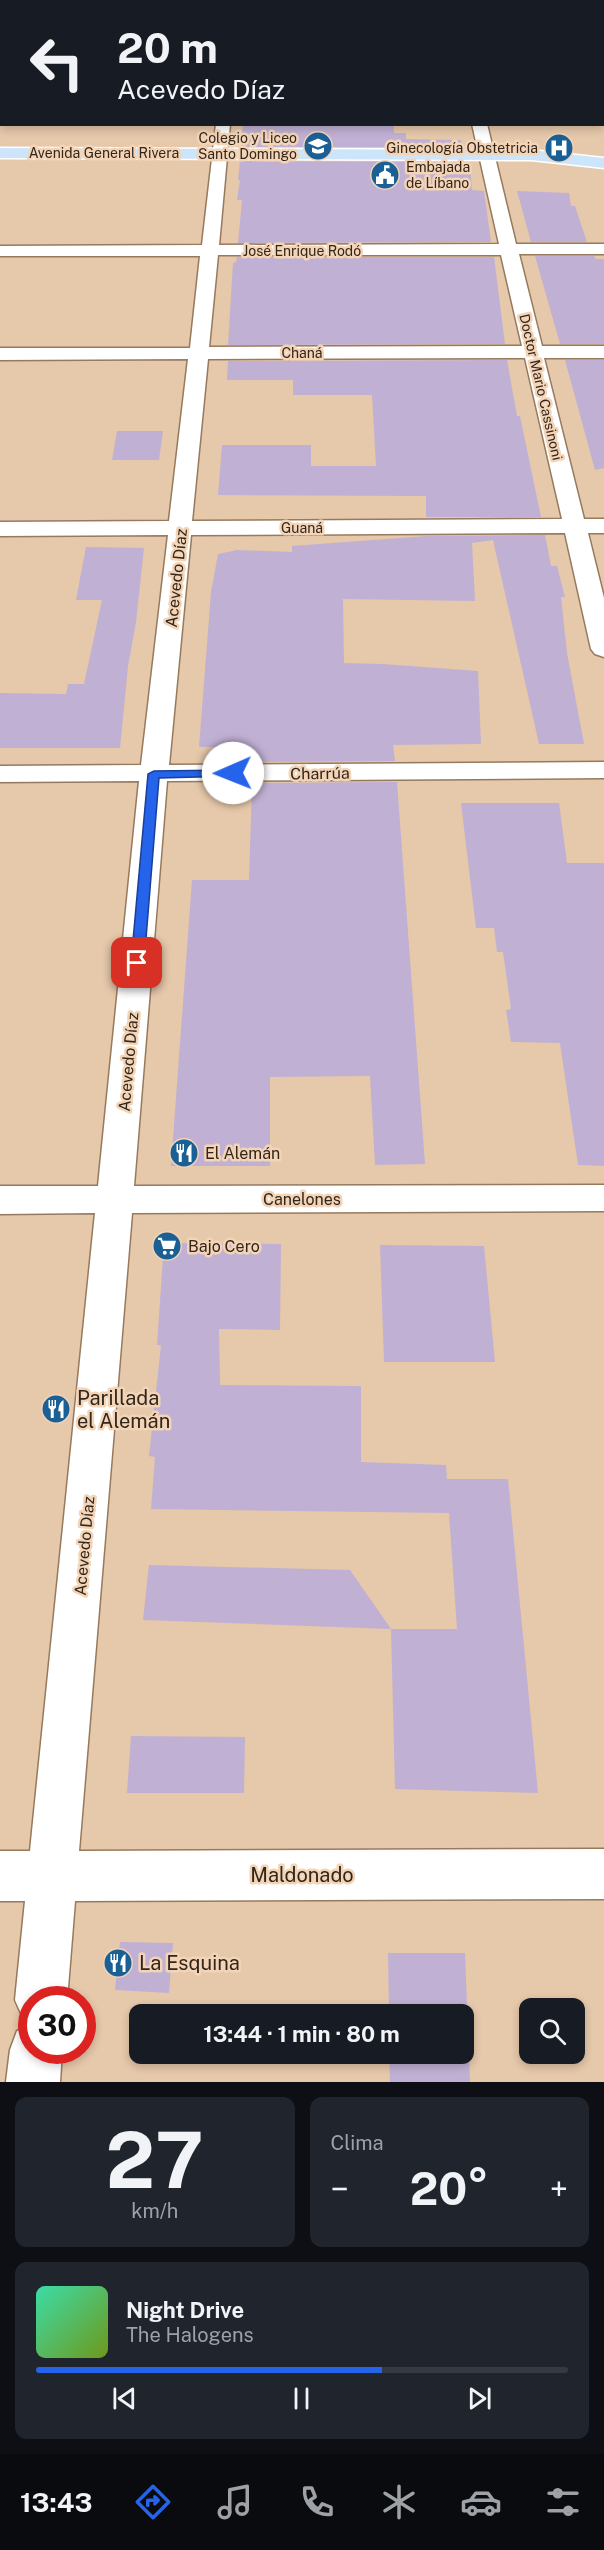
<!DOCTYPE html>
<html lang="es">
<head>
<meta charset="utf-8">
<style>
  body { margin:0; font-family:"Public Sans",sans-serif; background:#20242c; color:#f1f3f6; height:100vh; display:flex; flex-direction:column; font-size:22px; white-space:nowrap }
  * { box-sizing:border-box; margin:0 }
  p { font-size:20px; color:#9ea1a6 }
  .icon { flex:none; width:33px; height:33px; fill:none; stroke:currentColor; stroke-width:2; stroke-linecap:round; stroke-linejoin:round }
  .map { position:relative; height:2082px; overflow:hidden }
  .sheet { display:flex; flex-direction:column; gap:15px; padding:15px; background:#0d0f14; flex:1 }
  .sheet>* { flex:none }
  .top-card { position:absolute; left:0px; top:0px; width:604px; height:126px; box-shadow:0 3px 9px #0003; background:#171b24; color:#f1f3f6; overflow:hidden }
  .tools { position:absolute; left:519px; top:1998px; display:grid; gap:12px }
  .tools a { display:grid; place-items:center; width:66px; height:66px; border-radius:12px; background:#171b24; box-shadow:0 3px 9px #0003; font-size:30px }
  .speed { position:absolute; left:18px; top:1986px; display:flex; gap:12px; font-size:30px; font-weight:700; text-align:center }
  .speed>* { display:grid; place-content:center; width:78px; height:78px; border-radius:50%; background:#171b24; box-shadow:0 3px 9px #0003; line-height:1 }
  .speed .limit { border:9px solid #d22; background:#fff; color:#111 }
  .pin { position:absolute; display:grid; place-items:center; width:51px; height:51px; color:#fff; margin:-26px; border-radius:12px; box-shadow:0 3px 9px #0006 }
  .me { position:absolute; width:66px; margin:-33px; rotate:269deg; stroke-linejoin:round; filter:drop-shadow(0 0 4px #0008) }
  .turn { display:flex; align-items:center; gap:21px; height:126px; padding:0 18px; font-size:27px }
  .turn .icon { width:78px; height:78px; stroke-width:2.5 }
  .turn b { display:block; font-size:42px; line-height:51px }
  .big { font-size:45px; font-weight:700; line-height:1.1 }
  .sheet .tile { flex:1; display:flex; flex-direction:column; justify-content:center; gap:9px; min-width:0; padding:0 21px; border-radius:12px; background:#20242c }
  .sheet .dial { align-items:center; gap:0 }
  .dial b { font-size:78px; line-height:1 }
  .song { display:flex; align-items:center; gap:18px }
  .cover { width:72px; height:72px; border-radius:9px; background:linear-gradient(135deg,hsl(160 70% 55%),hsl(80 70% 35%)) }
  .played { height:6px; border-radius:3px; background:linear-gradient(90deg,#2563eb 65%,#363941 65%) }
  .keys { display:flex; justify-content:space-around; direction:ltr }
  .heat { display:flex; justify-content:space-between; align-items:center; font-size:33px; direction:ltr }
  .sheet .tiles { flex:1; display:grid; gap:15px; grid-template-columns:1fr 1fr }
  .tile:last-child { grid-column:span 2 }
  .trip { position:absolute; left:129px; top:2004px; width:345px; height:60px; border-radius:12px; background:#171b24; box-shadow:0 3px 9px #0003; font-weight:700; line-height:60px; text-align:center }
  .dock { display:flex; height:96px; justify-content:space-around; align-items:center; background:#090b0e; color:#9ea1a6 }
  .dock .icon { width:42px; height:42px }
  .dock .selected { color:#2563eb }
  .dock b { font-size:27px; color:#f1f3f6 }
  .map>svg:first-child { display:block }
  .building { fill:#c0b0d3 }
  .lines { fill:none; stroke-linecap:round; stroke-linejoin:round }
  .minor-casing { stroke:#967a5e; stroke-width:3 }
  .major-casing { stroke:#fff; stroke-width:3 }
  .minor { fill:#fff; fill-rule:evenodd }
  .major { fill:#cde5fb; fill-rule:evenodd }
  .route { fill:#2563eb; stroke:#184099; stroke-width:1.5 }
  .labels { text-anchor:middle; stroke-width:5; stroke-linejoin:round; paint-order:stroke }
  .far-poi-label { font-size:14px; fill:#32261b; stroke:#f3d4b7; text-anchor:end }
  .far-street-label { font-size:14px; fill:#32261b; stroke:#f3d4b7 }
  .street-label { font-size:16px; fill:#32261b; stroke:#f3d4b7 }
  .poi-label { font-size:16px; fill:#32261b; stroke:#f3d4b7; text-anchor:start }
  .near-poi-label { font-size:20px; fill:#32261b; stroke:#f3d4b7; text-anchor:start }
  .near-street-label { font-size:20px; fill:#32261b; stroke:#f3d4b7 }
</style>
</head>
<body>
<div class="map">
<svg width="604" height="2082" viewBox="0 0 604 2082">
  <rect width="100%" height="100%" fill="#e6c8aa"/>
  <path class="building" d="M243 124H394V133H406V139L461 140 462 147H241Z
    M240 161 463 162V165H470L472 190 484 191 491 242 238 243 242 200H237L240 180H238Z
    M517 191 569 193 571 206H575L587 242H531Z
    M535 256H594L596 259H604V344H560Z
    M237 257H494L505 344 228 345 233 263 236 262Z
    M507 360 517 416H520L541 517H426V496L218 495 222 445H311V466H376L372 395H293V380H227L228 361Z
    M565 360H604V468L595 470Z
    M117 431H163L159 460H112Z
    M545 535 551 566H557L565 597H561L567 653 584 744H539L493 540 472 543 475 601 343 599 344 663 383 664 478 671 481 744 393 745 395 761 252 762V747H199L211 592 218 554 237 550 292 552V546L427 536Z
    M86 547 144 548 136 622 128 666 120 748H0V693L66 694 68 684H84L102 600H76Z
    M397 782 425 1164 375 1165 370 1076 270 1077V1166H171L192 880H249L252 783Z
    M461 803H559L567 863H604V1166L578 1165 560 1043 511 1042 506 1010 511 1009 503 952H497L494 928H476Z
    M164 1243 281 1244 280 1330 219 1329 220 1385 361 1386V1462L446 1465 447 1479H508L538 1793 395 1789 391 1629H457L449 1513 151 1509 155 1457 149 1456 161 1345H157Z
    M380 1245 484 1246 495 1362H384Z
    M149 1565 350 1570 391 1629 143 1620Z
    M131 1736 245 1737 244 1793H127Z
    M120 1942 173 1943 169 1993 115 1990Z
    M388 1953H465L470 2082H390L389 2054H464V2014H389Z"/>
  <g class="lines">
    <g class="minor-casing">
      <path id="minor" d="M0 0 7 2H2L0 7Z
        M230 0H242V2H230Z
        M443 0H455L456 2H444Z
        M599 0H604V7L603 2Z
        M0 68H2V76H0Z
        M603 72H604V80H603Z
        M216 124H230L219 245 499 244 472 124H487L516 244H604V254H519L542 346H604V358H544L584 519H604V533H588L604 598V657L595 654 591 649 565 533 191 535 169 765 604 762V778L167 781 134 1186 604 1185V1211L132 1213 79 1851 604 1849V1899L75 1901 67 2000H32V2022L23 2018 15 2000 25 1901H0V1851H30L95 1213 0 1214V1186H98L139 781 0 782V766L141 765 168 535 0 536V522L169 521 188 359 0 360V348H190L200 256H0V246L202 245ZM218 255H501L522 346 209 347ZM525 358 562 519 192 521 208 359Z
        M32 2025V2050H62L60 2082H6L10 2050 17 2031Z"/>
    </g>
    <g class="major-casing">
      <path id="major" d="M0 148 531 150 604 158V168L531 160 0 158Z"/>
    </g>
    <use href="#minor" class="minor"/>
    <use href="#major" class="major"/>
  </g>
  <path class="route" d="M233 770 237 771V776L159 778 144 963 137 968 132 966 131 963 148 774 154 771Z"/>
  <defs>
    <g id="school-disc" transform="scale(1.5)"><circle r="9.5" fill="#1a6095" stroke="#f3d4b7"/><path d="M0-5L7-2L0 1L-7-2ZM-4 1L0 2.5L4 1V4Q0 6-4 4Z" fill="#fff"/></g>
    <g id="hospital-disc" transform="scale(1.5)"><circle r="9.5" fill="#1a6095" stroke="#f3d4b7"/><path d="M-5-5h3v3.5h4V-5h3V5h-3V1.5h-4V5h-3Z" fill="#fff"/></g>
    <g id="civic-disc" transform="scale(1.5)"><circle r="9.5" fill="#1a6095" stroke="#f3d4b7"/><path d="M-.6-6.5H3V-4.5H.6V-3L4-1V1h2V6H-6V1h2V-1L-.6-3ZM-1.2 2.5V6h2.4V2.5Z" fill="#fff"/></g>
    <g id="restaurant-disc" transform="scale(1.5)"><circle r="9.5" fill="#1a6095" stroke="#f3d4b7"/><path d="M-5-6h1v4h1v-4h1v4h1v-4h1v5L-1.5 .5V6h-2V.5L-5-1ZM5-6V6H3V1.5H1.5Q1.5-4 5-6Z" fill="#fff"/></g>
    <g id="supermarket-disc" transform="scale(1.5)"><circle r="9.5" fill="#1a6095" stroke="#f3d4b7"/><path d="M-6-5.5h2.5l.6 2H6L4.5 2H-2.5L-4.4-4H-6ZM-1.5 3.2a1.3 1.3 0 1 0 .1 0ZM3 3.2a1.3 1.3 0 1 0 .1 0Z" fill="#fff"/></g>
  </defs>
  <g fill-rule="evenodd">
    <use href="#school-disc" x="318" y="146"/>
    <use href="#hospital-disc" x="559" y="148"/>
    <use href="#civic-disc" x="385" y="175"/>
    <use href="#restaurant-disc" x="184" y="1153"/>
    <use href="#supermarket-disc" x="167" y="1246"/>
    <use href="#restaurant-disc" x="56" y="1409"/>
    <use href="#restaurant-disc" x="118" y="1963"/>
  </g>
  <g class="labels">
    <g class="far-poi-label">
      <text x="297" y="143">Colegio y Liceo<tspan x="297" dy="16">Santo Domingo</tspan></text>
      <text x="538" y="153">Ginecología Obstetricia</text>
      <text x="406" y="172" text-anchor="start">Embajada<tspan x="406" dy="16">de Líbano</tspan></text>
    </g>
    <g class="far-street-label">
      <text x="104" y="158">Avenida General Rivera</text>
      <text x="302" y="256">José Enrique Rodó</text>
      <text x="302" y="358">Chaná</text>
      <text transform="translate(541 387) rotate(77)" y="5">Doctor Mario Cassinoni</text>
      <text x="302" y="533">Guaná</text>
    </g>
    <g class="street-label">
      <text transform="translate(176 578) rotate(-84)" y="6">Acevedo Díaz</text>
      <text transform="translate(320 773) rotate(-1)" y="6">Charrúa</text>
      <text transform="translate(128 1062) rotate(-85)" y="6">Acevedo Díaz</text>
      <text x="302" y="1205">Canelones</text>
      <text transform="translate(84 1546) rotate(-85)" y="6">Acevedo Díaz</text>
    </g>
    <g class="poi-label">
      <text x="205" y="1159">El Alemán</text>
      <text x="188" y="1252">Bajo Cero</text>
    </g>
    <g class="near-poi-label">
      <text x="77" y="1405">Parillada<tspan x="77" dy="23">el Alemán</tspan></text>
      <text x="139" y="1970">La Esquina</text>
    </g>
    <g class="near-street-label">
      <text x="302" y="1882">Maldonado</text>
    </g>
  </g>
</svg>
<div class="tools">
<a><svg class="icon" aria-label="search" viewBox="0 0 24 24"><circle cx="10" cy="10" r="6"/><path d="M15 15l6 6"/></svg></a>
</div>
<div class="speed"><div class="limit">30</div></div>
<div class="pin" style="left:137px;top:963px;background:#d93025"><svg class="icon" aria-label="arrive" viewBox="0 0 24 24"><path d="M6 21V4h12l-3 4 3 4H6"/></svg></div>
<svg class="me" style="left:233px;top:773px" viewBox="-20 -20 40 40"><circle r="19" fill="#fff"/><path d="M0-13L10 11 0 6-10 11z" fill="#2563eb"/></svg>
<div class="trip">13:44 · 1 min · 80 m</div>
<div class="top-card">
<div class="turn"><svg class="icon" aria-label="left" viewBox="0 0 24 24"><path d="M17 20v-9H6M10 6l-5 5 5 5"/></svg><div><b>20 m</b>Acevedo Díaz</div></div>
</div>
</div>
<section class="sheet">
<div class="tiles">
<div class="tile dial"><b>27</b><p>km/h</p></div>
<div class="tile"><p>Clima</p>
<div class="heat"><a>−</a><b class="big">20°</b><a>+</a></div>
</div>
<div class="tile">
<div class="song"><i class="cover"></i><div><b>Night Drive</b><p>The Halogens</p></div></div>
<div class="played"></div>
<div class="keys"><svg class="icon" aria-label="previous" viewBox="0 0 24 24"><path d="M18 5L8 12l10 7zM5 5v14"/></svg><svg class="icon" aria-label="pause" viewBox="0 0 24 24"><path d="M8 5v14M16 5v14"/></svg><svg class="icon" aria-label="next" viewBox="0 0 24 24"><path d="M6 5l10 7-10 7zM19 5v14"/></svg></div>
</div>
</div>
</section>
<nav class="dock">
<b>13:43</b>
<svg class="icon selected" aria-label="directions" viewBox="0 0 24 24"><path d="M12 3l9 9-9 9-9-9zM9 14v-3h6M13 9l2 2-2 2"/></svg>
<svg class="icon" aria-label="music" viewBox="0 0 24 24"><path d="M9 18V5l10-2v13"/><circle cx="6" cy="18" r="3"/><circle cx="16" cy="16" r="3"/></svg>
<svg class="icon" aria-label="phone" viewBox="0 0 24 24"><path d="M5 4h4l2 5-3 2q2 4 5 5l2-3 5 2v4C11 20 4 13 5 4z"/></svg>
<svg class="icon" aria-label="climate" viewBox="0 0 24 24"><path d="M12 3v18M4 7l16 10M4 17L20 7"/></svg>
<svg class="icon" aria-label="car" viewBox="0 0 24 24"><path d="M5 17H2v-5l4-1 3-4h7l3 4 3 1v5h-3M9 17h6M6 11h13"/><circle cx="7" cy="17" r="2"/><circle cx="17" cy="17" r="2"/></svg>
<svg class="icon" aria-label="filters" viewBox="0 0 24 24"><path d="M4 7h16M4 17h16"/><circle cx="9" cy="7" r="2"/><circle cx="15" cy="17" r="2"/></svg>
</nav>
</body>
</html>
